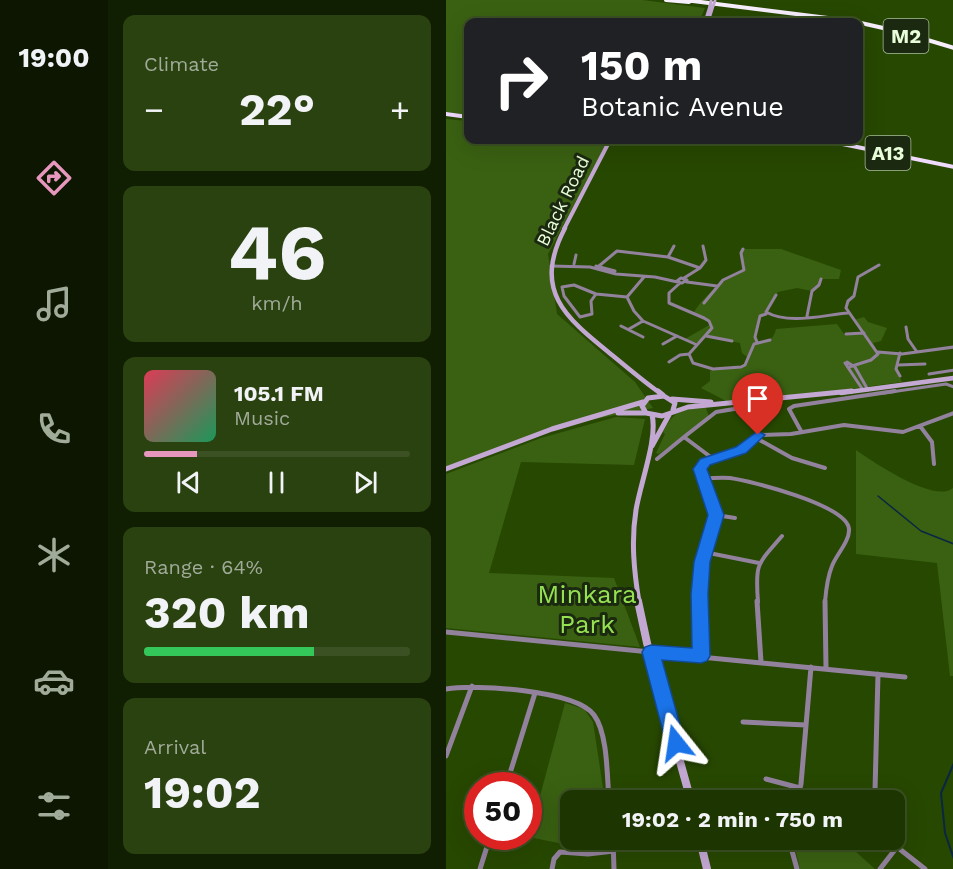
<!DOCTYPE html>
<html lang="en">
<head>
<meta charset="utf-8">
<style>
  body { margin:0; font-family:"Work Sans",sans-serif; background:#2a4110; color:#f1f3f6; height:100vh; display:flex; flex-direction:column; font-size:22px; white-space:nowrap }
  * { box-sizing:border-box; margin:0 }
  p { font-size:20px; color:#a0ab99 }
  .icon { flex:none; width:33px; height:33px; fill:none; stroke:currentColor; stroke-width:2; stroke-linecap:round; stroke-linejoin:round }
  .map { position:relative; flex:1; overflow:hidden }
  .side { display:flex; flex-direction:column; gap:15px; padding:15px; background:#101e01; width:338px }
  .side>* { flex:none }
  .top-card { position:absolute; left:18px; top:18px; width:399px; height:126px; border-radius:12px; box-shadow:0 6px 24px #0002,0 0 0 2px #3b5023; background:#202124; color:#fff; overflow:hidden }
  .speed { position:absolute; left:18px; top:772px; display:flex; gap:12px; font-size:30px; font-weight:700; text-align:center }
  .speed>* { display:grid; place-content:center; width:78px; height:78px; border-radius:50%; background:#1d3601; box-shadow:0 6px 24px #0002,0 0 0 2px #3b5023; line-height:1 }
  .speed .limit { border:9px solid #d22; background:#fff; color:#111 }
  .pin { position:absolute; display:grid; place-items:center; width:51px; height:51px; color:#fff; margin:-62px -26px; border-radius:50% 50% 50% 0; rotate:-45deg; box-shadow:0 0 6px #0007 }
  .pin .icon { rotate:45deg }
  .me { position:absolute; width:66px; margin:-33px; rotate:345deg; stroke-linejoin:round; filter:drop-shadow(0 0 4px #0008) }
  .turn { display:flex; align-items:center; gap:21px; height:126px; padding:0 18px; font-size:27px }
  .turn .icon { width:78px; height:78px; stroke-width:2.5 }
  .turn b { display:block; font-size:42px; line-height:51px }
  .big { font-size:45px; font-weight:700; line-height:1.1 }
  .side .card { flex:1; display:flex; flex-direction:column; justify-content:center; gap:9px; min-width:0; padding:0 21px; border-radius:12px; background:#2a4110 }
  .side .dial { align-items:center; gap:0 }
  .dial b { font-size:78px; line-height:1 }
  .song { display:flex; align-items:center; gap:18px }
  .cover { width:72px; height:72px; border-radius:9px; background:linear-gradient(135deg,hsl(350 70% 55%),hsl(150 70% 35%)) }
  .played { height:6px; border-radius:3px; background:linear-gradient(90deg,#e797bd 20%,#3b5023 20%) }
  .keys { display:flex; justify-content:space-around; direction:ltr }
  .heat { display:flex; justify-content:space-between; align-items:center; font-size:33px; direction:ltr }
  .charge { height:9px; border-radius:4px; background:linear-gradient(90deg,#34c759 64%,#3b5023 0) }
  .trip { position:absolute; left:114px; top:790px; width:345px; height:60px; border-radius:12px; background:#1d3601; box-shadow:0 6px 24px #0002,0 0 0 2px #3b5023; font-weight:700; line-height:60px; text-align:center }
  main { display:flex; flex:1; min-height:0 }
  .tabs { display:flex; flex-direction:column; width:108px; justify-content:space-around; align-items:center; background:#0c1600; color:#a0ab99 }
  .tabs .icon { width:42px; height:42px }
  .tabs .on { color:#e797bd }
  .tabs b { font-size:27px; color:#f1f3f6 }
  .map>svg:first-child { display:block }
  .green { fill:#3a6112 }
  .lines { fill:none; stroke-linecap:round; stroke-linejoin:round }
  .stream-far1 { stroke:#0a2643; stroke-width:1.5 }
  .stream { stroke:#0a2643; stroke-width:2 }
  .minor-far2 { stroke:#93829e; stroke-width:3 }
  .minor-far1 { stroke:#93829e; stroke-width:4 }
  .minor { stroke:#93829e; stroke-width:5 }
  .secondary-far4 { stroke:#c4a8d4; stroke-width:3 }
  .secondary-far3 { stroke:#c4a8d4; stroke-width:4 }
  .secondary-far2 { stroke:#c4a8d4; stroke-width:4.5 }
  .secondary-far1 { stroke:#c4a8d4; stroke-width:5 }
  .secondary { stroke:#c4a8d4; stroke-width:8 }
  .trunk { stroke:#f0dafe; stroke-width:4 }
  .motorway { stroke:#f7effd; stroke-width:4 }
  .secondary-bridge { stroke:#c4a8d4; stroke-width:3 }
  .route { fill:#1a73e8; stroke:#114b97; stroke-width:1.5 }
  .labels { text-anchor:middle; stroke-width:6; stroke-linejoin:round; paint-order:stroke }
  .far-street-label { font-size:18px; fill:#e8fdda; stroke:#1a290f }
  .shield { fill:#1a290f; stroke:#aabd9d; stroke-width:1.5 }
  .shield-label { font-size:20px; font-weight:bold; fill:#e8fdda }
  .near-park-label { font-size:26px; fill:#95e152; stroke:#1a290f }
</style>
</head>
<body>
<main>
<nav class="tabs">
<b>19:00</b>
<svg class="icon on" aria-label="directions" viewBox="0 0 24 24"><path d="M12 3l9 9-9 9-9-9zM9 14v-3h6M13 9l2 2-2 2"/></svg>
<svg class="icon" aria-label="music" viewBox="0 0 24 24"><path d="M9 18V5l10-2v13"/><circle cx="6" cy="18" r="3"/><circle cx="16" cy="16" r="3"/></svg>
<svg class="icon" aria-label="phone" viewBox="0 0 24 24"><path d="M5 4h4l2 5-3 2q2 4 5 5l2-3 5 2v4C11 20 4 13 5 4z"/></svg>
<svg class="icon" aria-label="climate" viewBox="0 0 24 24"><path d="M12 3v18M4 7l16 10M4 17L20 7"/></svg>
<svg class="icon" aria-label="car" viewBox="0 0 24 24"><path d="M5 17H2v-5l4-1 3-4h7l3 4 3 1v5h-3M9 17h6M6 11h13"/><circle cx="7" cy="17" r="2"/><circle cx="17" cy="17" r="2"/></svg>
<svg class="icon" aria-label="filters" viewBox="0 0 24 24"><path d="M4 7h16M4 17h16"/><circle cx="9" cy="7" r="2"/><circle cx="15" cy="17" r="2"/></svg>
</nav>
<section class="side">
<div class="card"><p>Climate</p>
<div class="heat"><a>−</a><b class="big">22°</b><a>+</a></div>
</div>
<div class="card dial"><b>46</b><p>km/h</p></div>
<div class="card">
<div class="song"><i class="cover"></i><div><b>105.1 FM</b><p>Music</p></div></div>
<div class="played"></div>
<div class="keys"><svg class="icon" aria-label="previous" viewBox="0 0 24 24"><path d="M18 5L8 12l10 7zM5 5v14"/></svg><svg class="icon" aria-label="pause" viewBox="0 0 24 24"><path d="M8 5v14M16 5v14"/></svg><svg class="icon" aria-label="next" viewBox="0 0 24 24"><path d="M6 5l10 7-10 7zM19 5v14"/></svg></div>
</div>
<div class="card"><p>Range · 64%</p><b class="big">320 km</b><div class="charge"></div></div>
<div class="card"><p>Arrival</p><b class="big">19:02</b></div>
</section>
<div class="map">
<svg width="508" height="869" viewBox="0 0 508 869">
  <rect width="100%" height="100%" fill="#274801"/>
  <path class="green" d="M0 0H196L259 8 253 22H22V115L0 112Z
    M0 119 22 121V140H162L102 254 111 314 189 382 207 408 112 426 0 467Z
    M297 249H335L395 270 393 279H375L374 283 366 291 351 288 332 292 320 312 314 316 309 337 311 342C323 340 327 341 330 329L391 324 398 334 418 333 408 320 418 317 422 322 441 328 435 341 427 343 432 352 454 353 450 369 456 382 366 394 280 401 255 388 264 381V371L267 369 295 367 300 362 301 357 296 353 294 343 259 336 251 343 239 339 265 324 247 314C257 296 278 279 298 270L299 266 295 253Z
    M260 408 263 417 213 454 210 453 219 434 217 432C229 409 235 410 260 408Z
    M170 417 199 419 188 465 75 462 43 573 168 578 194 647 0 628V474L95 438Z
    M410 450C427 462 489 504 507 488V676H504L491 563 410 554Z
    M119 703 138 709 147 722 159 801H124V840H163L157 848 142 849 83 837Z
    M347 840H403L409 851 429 869H354Z"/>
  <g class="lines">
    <path class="stream-far1" d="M432 496 475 531 508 544"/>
    <path class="stream" d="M508 763 495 793 499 833 508 859"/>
    <path class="minor-far2" d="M222 257 228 246
      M128 264 130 255
      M105 266 144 267 170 274 209 277 236 283 241 280 235 278 231 281
      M150 266 169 271
      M153 266 171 251 222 257 254 268
      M198 277 181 297 188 311 197 321 249 344
      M238 278 254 268 260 260 257 246
      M241 282 271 286
      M234 283 223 293V303L258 318 263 321 266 328 243 354 247 363 267 369 295 367 299 365 308 344 324 340
      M128 285 150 294 145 301 146 314 134 317 118 296 116 287Z
      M150 294 181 297
      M330 295 320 312C343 325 377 315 402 313
      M258 303 277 280 298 270 295 253 297 249
      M361 316 366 291 373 285 375 279
      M175 326 197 337
      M460 327 462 339 471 352
      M183 329 197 321
      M400 334 418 333
      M260 336 286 341
      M311 342 309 337 314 316 320 314
      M217 344 231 336
      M432 352 456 354 508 347
      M454 353 450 369 454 376
      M223 362 234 355 243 354
      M401 362 409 367 422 390
      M399 363 417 390
      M452 365 479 364
      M403 367 425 360 432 354 400 308 402 301 408 296 412 277 433 265
      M483 374 508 370
      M438 393 500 384 508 387"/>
    <path class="minor-far1" d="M474 426 486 442 488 464
      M355 431 343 409 348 406 449 391
      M310 438 346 458 379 468
      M266 458 238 437 270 412 312 405
      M211 459 238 437
      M256 479C265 478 275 477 284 478 305 481 401 505 403 529 404 541 390 555 386 566 381 578 380 590 379 602
      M270 515 289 518
      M258 552 313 563
      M253 602 256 562 270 515 253 472 259 462 295 450 312 435 345 434 398 425 457 432 508 413
      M312 602C309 563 311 565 336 536"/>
    <path class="minor" d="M253 601 255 656
      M311 601 315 662
      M379 601 380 668
      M0 632 459 677
      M0 689C29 684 130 690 148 715 162 734 161 777 163 801
      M297 722 360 725
      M0 756 26 686
      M320 779 354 788
      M60 786 89 693
      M351 801 355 784 365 667
      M431 801 429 791 432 674
      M167 840 168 869
      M343 840 351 869
      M447 840 451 847 479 869
      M34 869 44 837
      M106 869 108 859 114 852 142 854 168 851
      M434 869 451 847"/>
    <path class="secondary-far4" d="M259 22 264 6
      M262 22 267 6"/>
    <path class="secondary-far3" d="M118 229 164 140"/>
    <path class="secondary-far2" d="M119 228C86 291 119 317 166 355 182 368 197 381 214 393
      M395 393 508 378"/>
    <path class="secondary-far1" d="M212 391 217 395
      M226 399 265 402
      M227 410 229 403 218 396 202 398 196 406 200 413 216 416 242 407 406 391
      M172 413H200
      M206 446 223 415
      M0 469 106 429 197 402
      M193 602C188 571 185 541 190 510 194 484 212 438 206 415"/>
    <path class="secondary" d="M192 601 201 643 245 801
      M254 840 261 869"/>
    <path class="trunk" d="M0 114 22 117
      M377 140 508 167"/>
    <path class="motorway" d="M220 0 243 2
      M239 0 406 21 455 32 508 48"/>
    <path class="secondary-bridge" d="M264 6 265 1
      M267 6 269 1"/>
  </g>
  <path class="route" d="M312 431 319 435 300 453 264 465 261 469 278 515 264 562 262 594 264 656 261 661 255 663 216 660 239 743 236 749 230 751 223 749 220 743 196 652 199 647 205 645 246 648 245 594 248 562 262 515 247 469 254 459 290 447Z"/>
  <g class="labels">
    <g class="far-street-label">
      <text transform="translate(117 201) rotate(-64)" y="6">Black Road</text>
    </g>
    <g class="shield">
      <rect x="437.5" y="19" width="45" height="34" rx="4.5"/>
      <rect x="419.5" y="136" width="45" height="34" rx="4.5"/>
    </g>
    <g class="shield-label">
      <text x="460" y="43">M2</text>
      <text x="442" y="160">A13</text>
    </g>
    <g class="near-park-label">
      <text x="141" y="603">Minkara<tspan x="141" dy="30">Park</tspan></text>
    </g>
  </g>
</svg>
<div class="speed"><div class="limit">50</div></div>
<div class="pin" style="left:312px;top:435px;background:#d93025"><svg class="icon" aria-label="arrive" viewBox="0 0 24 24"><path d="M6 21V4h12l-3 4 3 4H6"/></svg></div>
<svg class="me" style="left:230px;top:743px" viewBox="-20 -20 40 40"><path d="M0-17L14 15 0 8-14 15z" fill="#1a73e8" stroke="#fff" stroke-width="4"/></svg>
<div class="trip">19:02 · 2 min · 750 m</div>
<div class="top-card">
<div class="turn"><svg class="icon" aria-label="right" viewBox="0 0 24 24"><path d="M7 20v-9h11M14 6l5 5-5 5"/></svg><div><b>150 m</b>Botanic Avenue</div></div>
</div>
</div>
</main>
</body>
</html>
